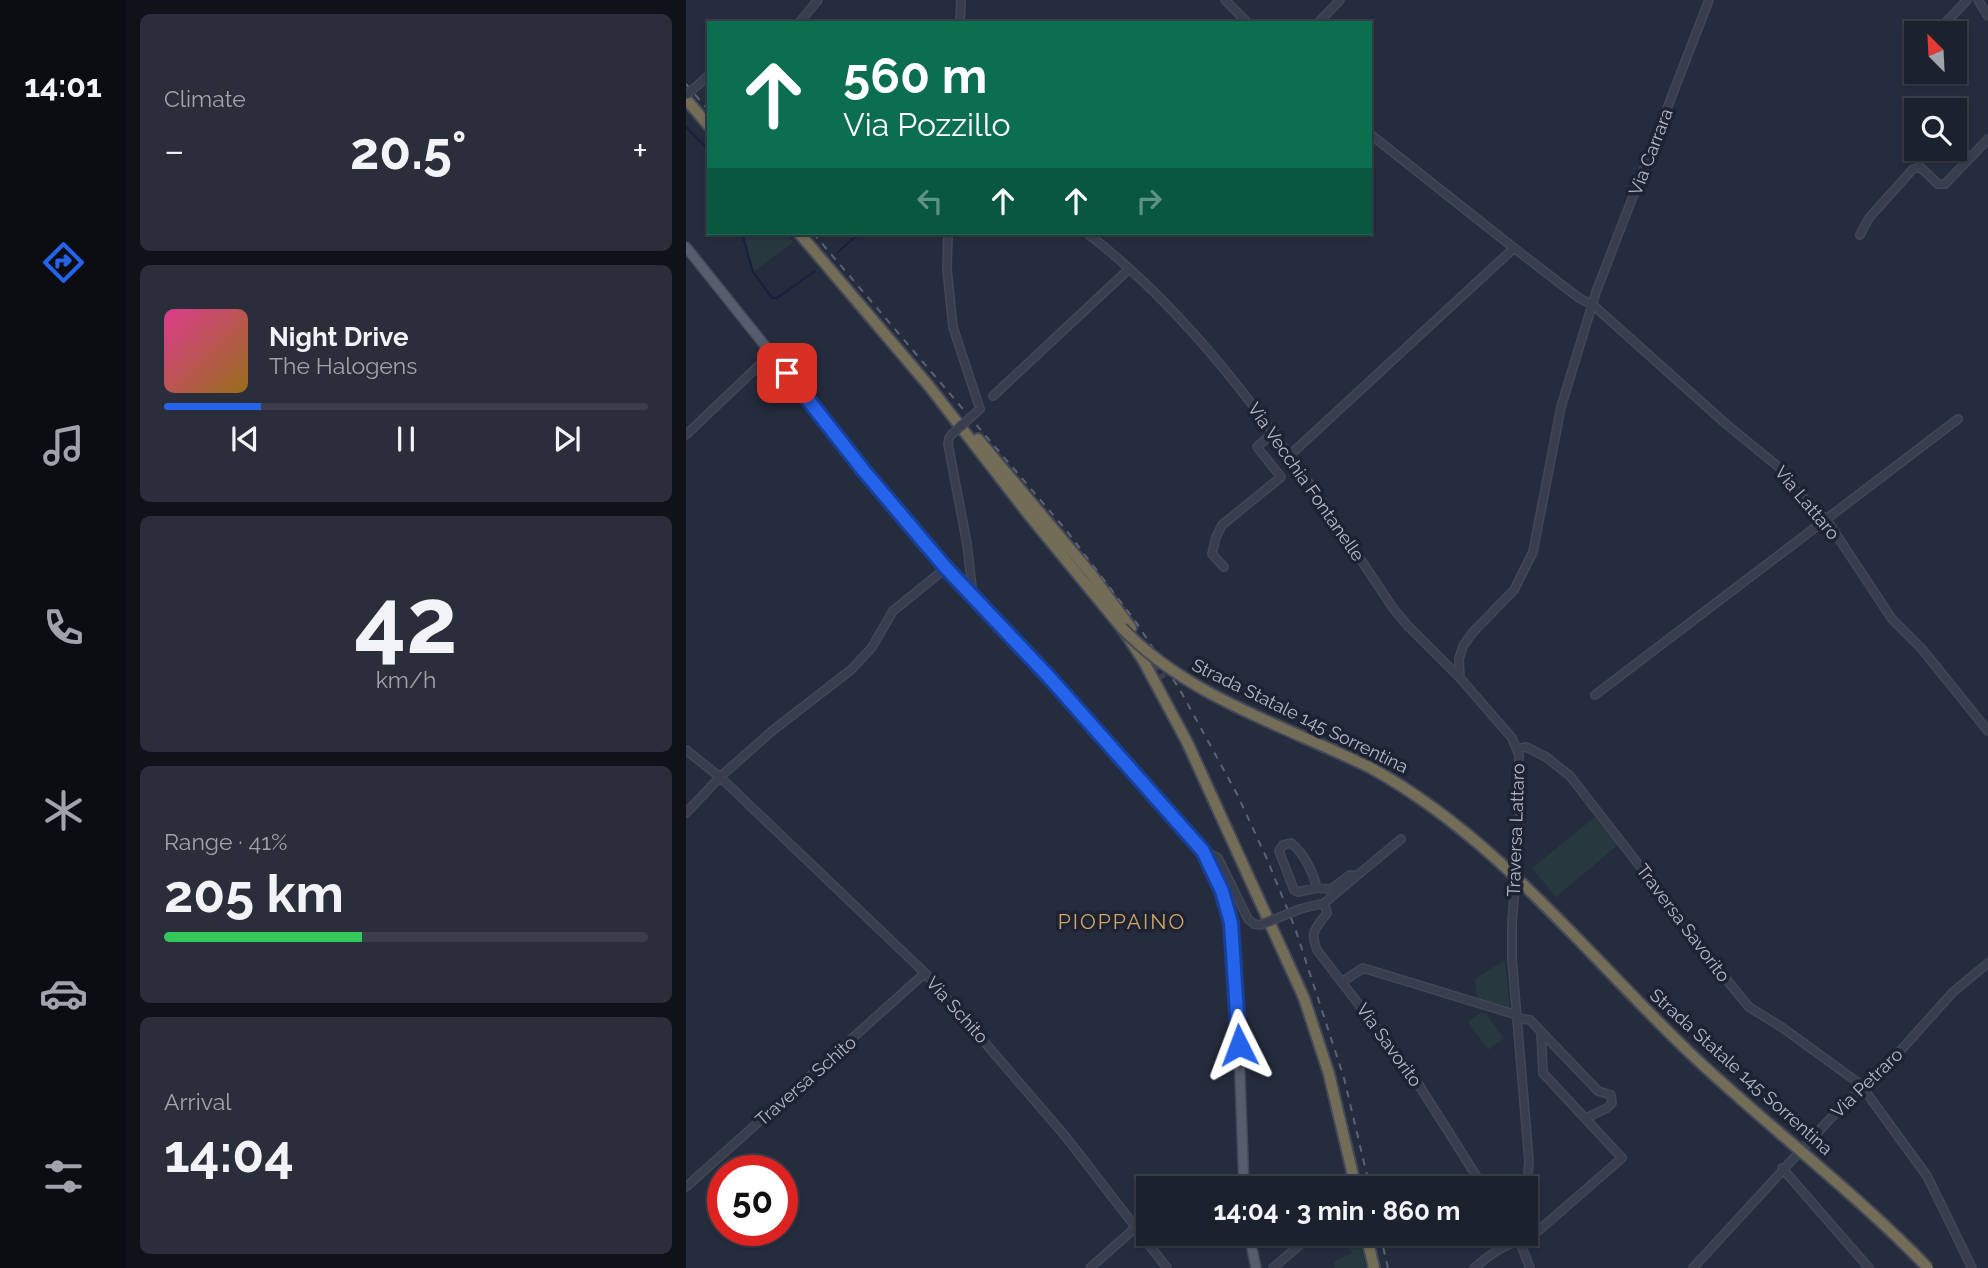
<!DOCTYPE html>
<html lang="en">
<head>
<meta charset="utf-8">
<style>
  body { margin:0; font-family:Raleway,sans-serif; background:#292e3a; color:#f1f3f6; height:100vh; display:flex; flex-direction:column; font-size:26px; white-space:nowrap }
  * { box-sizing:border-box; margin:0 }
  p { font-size:23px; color:#a0a3aa }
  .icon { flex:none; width:38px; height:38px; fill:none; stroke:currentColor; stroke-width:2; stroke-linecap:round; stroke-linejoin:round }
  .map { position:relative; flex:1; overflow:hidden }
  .drawer { display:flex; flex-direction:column; gap:14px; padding:14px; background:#0f1219; width:560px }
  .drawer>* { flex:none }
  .banner { position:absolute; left:21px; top:21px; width:665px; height:214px; border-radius:0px; box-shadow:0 2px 5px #0004,0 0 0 2px #3a3e4a; background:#0b6e4f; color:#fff; overflow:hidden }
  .needle { width:46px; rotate:336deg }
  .controls { position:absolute; left:1218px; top:21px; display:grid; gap:14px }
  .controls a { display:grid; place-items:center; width:63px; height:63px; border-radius:0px; background:#1c212e; box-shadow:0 2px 5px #0004,0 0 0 2px #3a3e4a; font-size:35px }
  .speed { position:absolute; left:21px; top:1155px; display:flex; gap:14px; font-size:35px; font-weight:700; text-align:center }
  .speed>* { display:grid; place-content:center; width:91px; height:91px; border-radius:50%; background:#1c212e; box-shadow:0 2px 5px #0004,0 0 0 2px #3a3e4a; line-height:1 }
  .speed .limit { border:10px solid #d22; background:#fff; color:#111 }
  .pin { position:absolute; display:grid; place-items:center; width:60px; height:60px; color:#fff; margin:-30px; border-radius:14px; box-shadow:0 4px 10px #0006 }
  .me { position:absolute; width:77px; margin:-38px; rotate:357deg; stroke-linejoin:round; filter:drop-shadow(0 0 5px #0008) }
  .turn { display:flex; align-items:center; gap:24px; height:147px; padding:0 21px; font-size:32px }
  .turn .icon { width:91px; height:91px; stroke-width:2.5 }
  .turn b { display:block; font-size:49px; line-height:60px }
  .lanes { display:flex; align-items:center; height:66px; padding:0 21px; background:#0003; justify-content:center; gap:35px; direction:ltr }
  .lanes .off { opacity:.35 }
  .big { font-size:52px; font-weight:700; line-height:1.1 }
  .drawer .tile { flex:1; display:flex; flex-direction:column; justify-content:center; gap:10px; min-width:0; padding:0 24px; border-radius:10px; background:#292e3a }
  .drawer .dial { align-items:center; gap:0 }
  .dial b { font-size:91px; line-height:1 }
  .song { display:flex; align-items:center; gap:21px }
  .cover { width:84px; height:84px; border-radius:10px; background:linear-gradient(135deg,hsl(330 70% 55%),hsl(40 70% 35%)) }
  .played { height:7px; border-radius:4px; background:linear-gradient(90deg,#2563eb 20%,#3a3e4a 20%) }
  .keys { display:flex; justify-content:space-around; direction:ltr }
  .heat { display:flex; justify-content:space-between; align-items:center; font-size:38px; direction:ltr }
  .charge { height:10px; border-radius:5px; background:linear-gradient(90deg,#34c759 41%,#3a3e4a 0) }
  .trip { position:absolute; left:450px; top:1176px; width:402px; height:70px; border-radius:0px; background:#1c212e; box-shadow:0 2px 5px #0004,0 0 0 2px #3a3e4a; font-weight:700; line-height:70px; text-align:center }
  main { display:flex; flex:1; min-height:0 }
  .tabs { display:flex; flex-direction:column; width:126px; justify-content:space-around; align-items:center; background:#0b0d12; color:#a0a3aa }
  .tabs .icon { width:49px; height:49px }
  .tabs .selected { color:#2563eb }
  .tabs b { font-size:32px; color:#f1f3f6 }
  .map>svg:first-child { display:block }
  .green { fill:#27383e }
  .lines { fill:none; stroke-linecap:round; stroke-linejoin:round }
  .stream { stroke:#18213b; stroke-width:2 }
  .highway-tunnel { stroke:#3a4152; stroke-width:10; stroke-dasharray:10 5; stroke-linecap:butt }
  .minor-casing { stroke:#414756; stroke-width:10 }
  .major-casing { stroke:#414756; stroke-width:12 }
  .highway-casing { stroke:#434958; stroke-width:14 }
  .minor { stroke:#383e4d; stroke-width:7 }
  .major { stroke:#565d6d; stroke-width:9 }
  .highway { stroke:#736c56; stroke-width:10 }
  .rail { stroke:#5b6274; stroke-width:2; stroke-dasharray:7 7; stroke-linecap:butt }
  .minor-bridge-casing { stroke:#414756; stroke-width:10; stroke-linecap:butt }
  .highway-bridge-casing { stroke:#434958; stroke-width:14; stroke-linecap:butt }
  .minor-bridge { stroke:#383e4d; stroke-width:7 }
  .highway-bridge { stroke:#736c56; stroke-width:10 }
  .route-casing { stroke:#184099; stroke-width:18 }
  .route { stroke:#2563eb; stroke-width:12 }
  .labels { text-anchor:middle; stroke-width:7; stroke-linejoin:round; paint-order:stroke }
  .street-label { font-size:18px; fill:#b4b9c8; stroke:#1d2332 }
  .quarter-label { font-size:21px; letter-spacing:2px; fill:#d2a465; stroke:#1d2332 }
</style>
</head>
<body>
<main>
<nav class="tabs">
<b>14:01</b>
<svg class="icon selected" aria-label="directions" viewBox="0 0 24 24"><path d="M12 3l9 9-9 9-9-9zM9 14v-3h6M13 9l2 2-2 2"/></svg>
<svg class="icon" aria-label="music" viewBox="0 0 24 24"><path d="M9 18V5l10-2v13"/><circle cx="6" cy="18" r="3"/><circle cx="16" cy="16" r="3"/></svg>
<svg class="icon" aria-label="phone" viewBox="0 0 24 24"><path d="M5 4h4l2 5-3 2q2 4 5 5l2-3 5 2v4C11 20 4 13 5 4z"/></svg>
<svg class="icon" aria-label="climate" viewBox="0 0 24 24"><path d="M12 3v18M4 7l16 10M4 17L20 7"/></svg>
<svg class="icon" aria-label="car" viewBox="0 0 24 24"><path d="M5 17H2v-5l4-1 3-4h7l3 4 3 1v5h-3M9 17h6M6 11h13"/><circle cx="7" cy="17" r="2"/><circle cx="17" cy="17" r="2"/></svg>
<svg class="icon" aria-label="filters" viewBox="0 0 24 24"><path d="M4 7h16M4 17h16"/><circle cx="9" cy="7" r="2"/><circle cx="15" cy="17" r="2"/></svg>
</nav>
<section class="drawer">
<div class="tile"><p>Climate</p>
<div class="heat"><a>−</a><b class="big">20.5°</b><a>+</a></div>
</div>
<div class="tile">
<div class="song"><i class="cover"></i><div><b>Night Drive</b><p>The Halogens</p></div></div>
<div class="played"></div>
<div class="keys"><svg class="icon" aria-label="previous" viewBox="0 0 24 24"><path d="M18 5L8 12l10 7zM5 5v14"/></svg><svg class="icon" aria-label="pause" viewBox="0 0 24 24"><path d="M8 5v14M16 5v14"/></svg><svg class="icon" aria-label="next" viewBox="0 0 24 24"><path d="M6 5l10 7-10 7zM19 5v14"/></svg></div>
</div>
<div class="tile dial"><b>42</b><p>km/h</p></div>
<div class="tile"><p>Range · 41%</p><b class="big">205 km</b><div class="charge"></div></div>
<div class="tile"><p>Arrival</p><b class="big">14:04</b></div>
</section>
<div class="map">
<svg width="1302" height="1268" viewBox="0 0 1302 1268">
  <rect width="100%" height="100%" fill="#252c3d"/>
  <path class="green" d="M56 233H100L108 242 67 272Z
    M909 817 932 845 870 897 846 868Z
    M819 960 824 1007 822 1008 791 998 789 979Z
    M794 1013 800 1014 818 1038 802 1050 782 1022Z
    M658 1173 662 1188H565V1183Z
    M648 1234H672L680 1268H649L647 1262 667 1253Z"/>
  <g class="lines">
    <path class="stream" d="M0 127 23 150
      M56 233 67 272 86 298H91L129 271
      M152 252 174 233"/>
    <path class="highway-tunnel" d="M458 649 476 679"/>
    <g class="minor-casing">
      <path id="minor" d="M539 0 562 23
        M1292 0 1302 16
        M113 23 132 0
        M274 23 275 0
        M632 23 654 0
        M1250 33 1281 0
        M12 85 23 75
        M684 134 828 248 893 298 907 305 1040 424 1095 469 1110 491 1140 519 1206 619 1236 649 1302 731
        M262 233 261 269 267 327 294 409
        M401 233C530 333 617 474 707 608L722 626 774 678
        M1174 235 1183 218 1227 169 1234 167 1252 184H1259L1302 139
        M307 396 443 269
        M266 434 263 438 262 444 281 544 287 596
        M0 435 86 353
        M604 455 828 248
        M538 567 526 554 530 537 536 525 595 477 571 447 588 432
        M909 695 1272 419
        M831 749 840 747 860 757 884 776 960 874 981 907 1063 1007 1097 1028 1178 1087
        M0 750 34 777 239 973 380 1137 481 1268
        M0 813 34 777 86 731 166 669 186 647 207 611 260 568
        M520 858 526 855 532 858 562 919 568 924 574 925
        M631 888 612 892 608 890 593 851 597 845 605 843C618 853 627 872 631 888L645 889 664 875 670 876
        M637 904 715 839
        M614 909 634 904 639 906 641 913C631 928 623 929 631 950L724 1071 798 1188
        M656 982 677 968 831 1015
        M832 1018 844 1020 912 1091 925 1095 926 1103 921 1108 900 1118
        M1177 1088 1241 1176 1286 1268
        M1096 1168 1183 1268
        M0 1187 239 973
        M840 1197 843 1161 826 959V922L834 827 833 755 826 738 774 678 773 659 777 646 787 632 828 590 847 552 875 407 910 292 1023 0
        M826 1234 833 1240 844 1268
        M404 1268 449 1228
        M587 1268 626 1234
        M788 1268C807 1252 820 1243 844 1238L936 1158 857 1073 855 1032
        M1007 1268 1154 1108 1198 1069 1267 992 1302 963"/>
    </g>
    <g class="major-casing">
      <path id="major" d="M0 247 228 532 260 568 363 677 520 858 536 891 546 923 550 965 558 1188
        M563 1234 570 1268"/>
    </g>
    <g class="highway-casing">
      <path id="highway" d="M0 99 23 126
        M113 233 243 386 343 515 436 628 457 660 501 742 618 998 643 1074 670 1188
        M292 439 406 575 445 628
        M680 1234 688 1268"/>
    </g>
    <use href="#minor" class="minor"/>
    <use href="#major" class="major"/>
    <use href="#highway" class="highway"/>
    <path class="rail" d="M0 84 23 111
      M127 233 380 530 450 622 494 690 551 794 581 859 609 928 658 1078 684 1188
      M694 1234 702 1268"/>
    <g class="minor-bridge-casing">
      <path id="minor-bridge" d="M0 95 12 85
        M266 434 294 409
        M574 925 614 909"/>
    </g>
    <g class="highway-bridge-casing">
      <path id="highway-bridge" d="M436 628C503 698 600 726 685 768 811 837 902 956 1005 1054 1082 1127 1168 1191 1242 1268"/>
    </g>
    <use href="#minor-bridge" class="minor-bridge"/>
    <use href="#highway-bridge" class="highway-bridge"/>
  </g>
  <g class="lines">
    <g class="route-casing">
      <path id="route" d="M101 373 178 471 260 568 363 677 517 851 536 891 545 923 553 1045"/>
    </g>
    <use href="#route" class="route"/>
  </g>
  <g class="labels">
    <g class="street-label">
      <text transform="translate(965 152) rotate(-69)" y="6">Via Carrara</text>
      <text transform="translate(620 482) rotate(55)" y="6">Via Vecchia Fontanelle</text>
      <text transform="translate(1121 503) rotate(50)" y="6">Via Lattaro</text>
      <text transform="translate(614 716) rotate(26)" y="6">Strada Statale 145 Sorrentina</text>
      <text transform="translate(830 830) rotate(-88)" y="6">Traversa Lattaro</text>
      <text transform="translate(997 923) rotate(53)" y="6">Traversa Savorito</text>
      <text transform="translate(271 1010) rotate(48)" y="6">Via Schito</text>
      <text transform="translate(703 1045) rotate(54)" y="6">Via Savorito</text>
      <text transform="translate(1055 1072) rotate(42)" y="6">Strada Statale 145 Sorrentina</text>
      <text transform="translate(120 1081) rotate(-41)" y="6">Traversa Schito</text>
      <text transform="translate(1181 1083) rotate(-44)" y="6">Via Petraro</text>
    </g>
    <g class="quarter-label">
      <text x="436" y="929">PIOPPAINO</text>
    </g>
  </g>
</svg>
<div class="controls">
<a><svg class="needle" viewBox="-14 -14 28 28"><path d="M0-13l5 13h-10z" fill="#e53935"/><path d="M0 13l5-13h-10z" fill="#a0a3aa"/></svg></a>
<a><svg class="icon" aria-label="search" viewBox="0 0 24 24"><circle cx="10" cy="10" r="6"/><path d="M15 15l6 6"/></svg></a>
</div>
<div class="speed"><div class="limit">50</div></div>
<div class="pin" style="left:101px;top:373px;background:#d93025"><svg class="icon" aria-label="arrive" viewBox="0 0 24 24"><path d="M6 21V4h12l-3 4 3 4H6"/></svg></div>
<svg class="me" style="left:553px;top:1045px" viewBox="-20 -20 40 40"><path d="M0-17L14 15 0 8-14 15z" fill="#2563eb" stroke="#fff" stroke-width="4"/></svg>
<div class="trip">14:04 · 3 min · 860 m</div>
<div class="banner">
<div class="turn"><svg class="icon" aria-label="ahead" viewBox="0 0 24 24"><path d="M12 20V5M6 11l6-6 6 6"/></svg><div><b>560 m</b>Via Pozzillo</div></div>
<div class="lanes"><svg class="icon off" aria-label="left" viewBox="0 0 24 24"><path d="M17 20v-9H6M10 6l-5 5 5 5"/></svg><svg class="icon" aria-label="ahead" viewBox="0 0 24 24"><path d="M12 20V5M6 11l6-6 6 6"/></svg><svg class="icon" aria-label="ahead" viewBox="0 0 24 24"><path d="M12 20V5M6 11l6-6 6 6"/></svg><svg class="icon off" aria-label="right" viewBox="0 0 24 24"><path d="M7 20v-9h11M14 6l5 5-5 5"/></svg></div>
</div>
</div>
</main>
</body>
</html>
